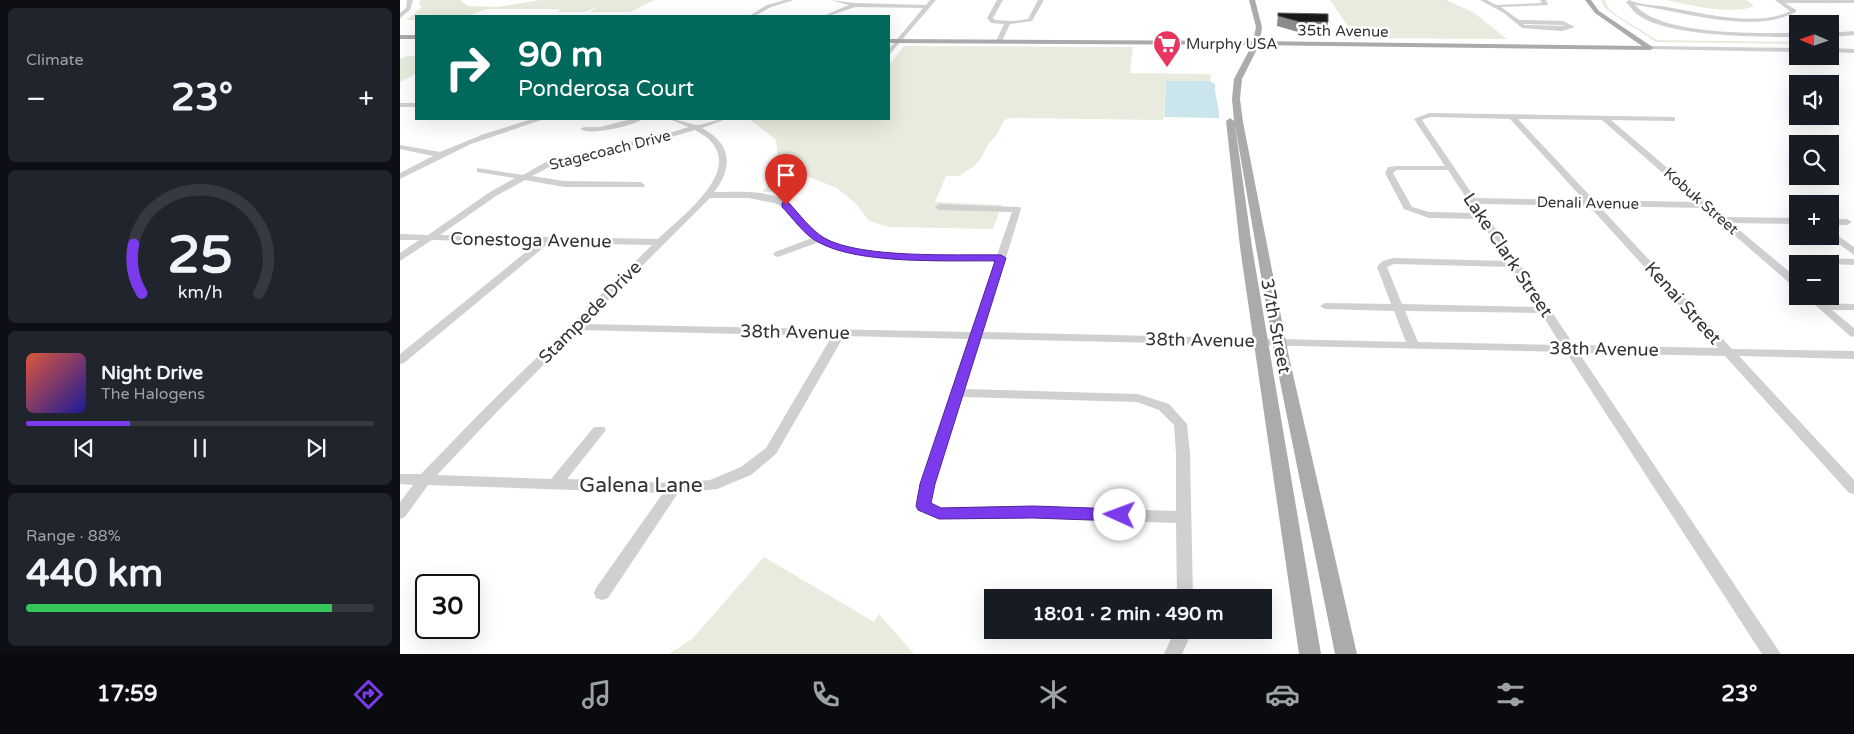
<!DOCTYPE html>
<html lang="en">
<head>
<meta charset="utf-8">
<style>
  body { margin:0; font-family:"Varela Round",sans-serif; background:#20242c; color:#f1f3f6; height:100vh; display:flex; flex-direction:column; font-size:19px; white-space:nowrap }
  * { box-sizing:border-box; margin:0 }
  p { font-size:16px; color:#9ea1a6 }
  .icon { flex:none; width:28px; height:28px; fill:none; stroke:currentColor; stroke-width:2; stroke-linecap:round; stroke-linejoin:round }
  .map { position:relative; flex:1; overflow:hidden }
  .side { display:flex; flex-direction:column; gap:8px; padding:8px; background:#0d0f14; width:400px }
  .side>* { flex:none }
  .banner { position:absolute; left:15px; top:15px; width:475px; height:105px; border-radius:0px; box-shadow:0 5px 20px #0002; background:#00695c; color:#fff; overflow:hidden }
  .needle { width:32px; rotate:272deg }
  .controls { position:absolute; left:1389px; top:15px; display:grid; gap:10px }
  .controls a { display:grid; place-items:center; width:50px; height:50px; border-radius:0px; background:#171b24; box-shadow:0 5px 20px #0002; font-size:25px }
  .speed { position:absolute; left:15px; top:574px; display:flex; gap:10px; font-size:25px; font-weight:700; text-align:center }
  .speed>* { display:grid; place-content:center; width:65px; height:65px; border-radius:50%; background:#171b24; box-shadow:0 5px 20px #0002; line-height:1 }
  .speed .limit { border:2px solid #111; border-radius:8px; background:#fff; color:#111 }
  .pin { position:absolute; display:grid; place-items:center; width:42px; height:42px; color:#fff; margin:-51px -21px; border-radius:50% 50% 50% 0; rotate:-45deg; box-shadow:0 0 5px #0007 }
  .pin .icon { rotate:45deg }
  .me { position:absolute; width:55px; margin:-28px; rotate:272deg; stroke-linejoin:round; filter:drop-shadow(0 0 4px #0008) }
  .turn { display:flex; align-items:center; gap:18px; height:105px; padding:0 20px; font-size:22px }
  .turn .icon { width:65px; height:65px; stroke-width:2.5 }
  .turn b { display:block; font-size:35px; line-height:42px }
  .big { font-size:38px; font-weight:800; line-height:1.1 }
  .side .tile { flex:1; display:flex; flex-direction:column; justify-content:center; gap:8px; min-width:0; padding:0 18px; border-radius:8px; background:#20242c }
  .side .dial { align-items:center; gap:0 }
  .dial svg { height:130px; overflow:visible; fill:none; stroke:#363941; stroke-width:7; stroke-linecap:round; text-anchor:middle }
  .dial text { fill:#f1f3f6; stroke:none }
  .song { display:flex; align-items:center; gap:15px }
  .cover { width:60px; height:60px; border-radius:8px; background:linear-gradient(135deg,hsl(10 70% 55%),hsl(240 70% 35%)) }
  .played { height:5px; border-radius:2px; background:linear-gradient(90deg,#7c3aed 30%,#363941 30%) }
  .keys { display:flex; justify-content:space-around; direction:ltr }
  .heat { display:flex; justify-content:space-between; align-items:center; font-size:28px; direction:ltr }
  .charge { height:8px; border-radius:4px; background:linear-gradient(90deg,#34c759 88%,#363941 0) }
  .trip { position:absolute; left:584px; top:589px; width:288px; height:50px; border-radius:0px; background:#171b24; box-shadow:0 5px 20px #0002; font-weight:800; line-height:50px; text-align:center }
  .dock { display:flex; height:80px; justify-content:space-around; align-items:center; background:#090b0e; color:#9ea1a6 }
  .dock .icon { width:35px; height:35px }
  .dock .active { color:#7c3aed }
  .dock b { font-size:22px; color:#f1f3f6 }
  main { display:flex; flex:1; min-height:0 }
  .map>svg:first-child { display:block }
  .green { fill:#e8ecde }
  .water { fill:#cbe5ec }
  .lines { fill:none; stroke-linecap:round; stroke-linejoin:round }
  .minor { fill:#d0d0d0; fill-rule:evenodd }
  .major { fill:#ababab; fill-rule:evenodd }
  .wall { fill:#8c8c8c }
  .building { fill:#1a1a1a; stroke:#5f5f5f }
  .route { fill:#7c3aed; stroke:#51269a }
  .labels { text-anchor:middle; stroke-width:5; stroke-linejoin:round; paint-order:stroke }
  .far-street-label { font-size:15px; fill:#333; stroke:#fff }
  .far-poi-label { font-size:15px; fill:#333; stroke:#fff; text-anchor:start }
  .street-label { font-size:18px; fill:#333; stroke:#fff }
  .near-street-label { font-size:21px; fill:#333; stroke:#fff }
</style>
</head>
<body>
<main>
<section class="side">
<div class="tile"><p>Climate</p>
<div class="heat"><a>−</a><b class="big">23°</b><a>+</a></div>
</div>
<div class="tile dial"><svg viewBox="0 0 100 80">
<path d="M14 69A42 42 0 1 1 86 69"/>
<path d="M14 69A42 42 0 0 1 9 39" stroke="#7c3aed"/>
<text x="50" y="56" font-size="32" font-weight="700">25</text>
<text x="50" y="72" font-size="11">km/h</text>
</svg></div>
<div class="tile">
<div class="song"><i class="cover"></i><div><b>Night Drive</b><p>The Halogens</p></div></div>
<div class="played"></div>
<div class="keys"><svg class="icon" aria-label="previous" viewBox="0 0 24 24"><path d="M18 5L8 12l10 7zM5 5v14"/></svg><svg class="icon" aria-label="pause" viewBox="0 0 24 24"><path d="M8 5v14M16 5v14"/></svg><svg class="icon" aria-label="next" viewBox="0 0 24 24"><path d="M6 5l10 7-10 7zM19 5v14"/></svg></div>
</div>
<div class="tile"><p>Range · 88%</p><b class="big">440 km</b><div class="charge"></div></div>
</section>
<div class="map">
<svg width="1454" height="654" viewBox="0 0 1454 654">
  <rect width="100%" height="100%" fill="#fff"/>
  <path class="green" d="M20 0H60L68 6 98 7 140 0H255L230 12H189L201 6 184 12H157L161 9H87L68 16H16V20H6L22 7 19 4Z
    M930 0H1046L1073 12 1107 39 956 38Z
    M1201 0H1205L1208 8 1218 16 1257 40 1397 42V44L1256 42 1214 15 1205 8Z
    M1266 0H1347L1354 6C1331 16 1290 5 1266 0Z
    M504 46 733 47 730 73 811 74 810 81H766L763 120 611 118 604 120C599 131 597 134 589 144 583 151 582 161 573 167 568 171 566 170 560 176H546L535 202 602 205 593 229 489 227 469 221 456 204 437 188 404 175 379 192H362C380 172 379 166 376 140L349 119H489V65Z
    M7 56H16V74L0 82V59Z
    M364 557 474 622 479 614 514 654H269L292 639Z"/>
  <path class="water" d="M766 81H810L815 84C814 96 820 106 819 118L764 117Z"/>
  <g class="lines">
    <path class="minor" d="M7 0H13L10 10 0 18V13L6 8Z
      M385 0H394L371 7 355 16H349L367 5Z
      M430 0 454 3 526 5 530 0H536L489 55V49L523 8 455 7 429 16H423L449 5Z
      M597 0H603L593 18 595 20 614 21 628 19 638 0H644L632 21 610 24 602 41 599 43 596 41 604 24 591 23 587 18Z
      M1080 0H1087L1096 5 1142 3 1140 0H1146L1148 5 1101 7 1119 20 1163 21 1175 27 1162 31 1122 28 1104 13ZM1123 24 1162 25 1166 26 1125 25Z
      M1229 0C1240 5 1255 5 1267 7 1303 13 1358 28 1390 11L1375 0H1454V3H1385L1396 10V12C1352 35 1282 11 1235 5 1262 36 1357 33 1398 33V37C1360 37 1265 37 1237 14 1233 11 1230 6 1226 2Z
      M1454 31V35L1430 37V33Z
      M1250 46 1398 48V52L1248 49 1247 48Z
      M1430 48 1454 49V53L1430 52Z
      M0 103H16V107H0Z
      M1029 113 1275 117V121H1272L1211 120 1325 217 1398 218V224L1331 223 1398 279V288L1394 287 1303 208 1199 206 1332 349 1454 351V359L1339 356 1454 480V494L1449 493 1325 356 1179 353 1381 654H1362L1166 352 581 339 565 389 738 394 769 404 787 424 790 454 793 598H777L776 523 633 518 539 519 518 510 516 506 521 484 569 339 444 336 376 454 351 475 317 489 278 493 208 598 202 600 196 598 194 593 196 588 263 493 28 485 5 517 0 519V502L13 485 0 484V474H21L84 409 252 245 149 243 4 363 0 364V354L137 243 32 240 0 261V253L19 240H0V234L28 235 90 192 115 178 77 172V168L123 175 151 159 266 134 289 127 269 119C279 119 291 125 297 125 307 124 316 119 326 119L302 128C331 143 334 167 314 192 337 192 369 189 389 203 394 207 398 213 402 217 413 230 425 240 442 245 488 260 548 255 597 255L612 212 539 210 535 207 539 204 620 207 621 209 583 332 1006 342 994 311 925 309 920 306 925 303 991 304 977 267C982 260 986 260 994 258L1107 261 1079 219 1029 218 1004 209 985 173 988 167 997 166H1045L1014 119ZM1030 117 1110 119 1184 200 1075 198 1022 120ZM1118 119 1202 120 1296 202 1194 200ZM295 130C356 162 285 213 258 239L40 235 96 196 125 180 164 187H244L245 185 241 182 164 181 132 176 157 163 268 138ZM1048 170 1076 213 1029 212 1012 207 993 173 997 170ZM310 198H348L374 203 383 207 412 238 375 252 373 254 375 256 378 257 419 242C474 266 536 261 595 261L571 332 184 324ZM1079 204 1189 206 1318 348 1174 345ZM994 264 1111 267 1136 307 1002 304 987 267ZM1005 311 1141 313 1161 345 1018 342ZM178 330 432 336 366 448 341 467 310 480 274 483 167 479 206 430 204 427H194L151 479 37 475 94 415ZM562 397 737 402 759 410 774 425 776 454V511L633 506 540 507 531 503 535 484Z
      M132 119H144L71 144 0 179V173L33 156 0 149V145L40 152 84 134Z
      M231 119H243C233 126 190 136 180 129L184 127H200Z
      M1430 219H1447L1452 222 1447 225H1430Z
      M1430 230 1454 247V255L1428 236H1430Z
      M1397 257 1454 259V265L1393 262 1392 260 1393 258Z
      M1405 296H1417L1424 303 1454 304V310H1432L1454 328V337L1450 336Z
      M775 630H793L782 654H764Z"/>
    <path class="major" d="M849 0H855L862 27 860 41 1242 46 1195 13 1185 0H1191L1199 11 1254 48 1250 50 859 45 842 79 840 99 843 122 889 357 957 654H935L875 357 835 125 852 247 921 654H899L840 247 826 121 830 118 834 121 832 99 834 79 852 45 489 43V39L853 41 856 27Z
      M0 35H16V39H0Z"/>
  </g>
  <path class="wall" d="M878 13 928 22 927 32H898L877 26Z"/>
  <path class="building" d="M878 13 928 14V22H900L878 16Z"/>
  <path class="route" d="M386 202 389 203C399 214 411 230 424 238 462 259 556 254 601 255L606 258 535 484 531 503 541 508 633 506 720 509 726 511 728 515 726 519 720 521 633 518 539 519 518 510 516 506 520 484 595 261C546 260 459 265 418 242 404 235 393 218 382 207V203Z"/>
  <defs>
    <g id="supermarket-pin" transform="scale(1.4375)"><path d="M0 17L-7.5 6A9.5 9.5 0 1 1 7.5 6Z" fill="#e83660" stroke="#fff"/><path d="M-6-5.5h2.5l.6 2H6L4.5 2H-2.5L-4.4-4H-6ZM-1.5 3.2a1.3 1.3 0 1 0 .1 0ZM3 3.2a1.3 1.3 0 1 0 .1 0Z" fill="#fff"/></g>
  </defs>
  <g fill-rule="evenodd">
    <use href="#supermarket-pin" x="767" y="44"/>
  </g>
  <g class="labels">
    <g class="far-street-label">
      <text transform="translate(943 31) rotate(1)" y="5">35th Avenue</text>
      <text transform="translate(210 150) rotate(-14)" y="5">Stagecoach Drive</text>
      <text transform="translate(1301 201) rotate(41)" y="5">Kobuk Street</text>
      <text transform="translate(1188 203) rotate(1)" y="5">Denali Avenue</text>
    </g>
    <g class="far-poi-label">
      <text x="786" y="49">Murphy USA</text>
    </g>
    <g class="street-label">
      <text transform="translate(131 240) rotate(1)" y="6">Conestoga Avenue</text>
      <text transform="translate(1108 255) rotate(56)" y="6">Lake Clark Street</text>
      <text transform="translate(1283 303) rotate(48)" y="6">Kenai Street</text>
      <text transform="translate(190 312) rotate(-45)" y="6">Stampede Drive</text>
      <text transform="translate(876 326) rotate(79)" y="6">37th Street</text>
      <text transform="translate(395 332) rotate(1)" y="6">38th Avenue</text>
      <text transform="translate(800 340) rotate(1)" y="6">38th Avenue</text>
      <text transform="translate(1204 349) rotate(1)" y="6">38th Avenue</text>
    </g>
    <g class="near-street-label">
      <text x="241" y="492">Galena Lane</text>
    </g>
  </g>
</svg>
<div class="controls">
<a><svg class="needle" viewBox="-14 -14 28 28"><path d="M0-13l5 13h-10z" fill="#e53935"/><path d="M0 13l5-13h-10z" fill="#9ea1a6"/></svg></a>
<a><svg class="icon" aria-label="sound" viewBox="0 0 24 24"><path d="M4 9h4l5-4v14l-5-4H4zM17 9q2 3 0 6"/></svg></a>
<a><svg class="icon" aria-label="search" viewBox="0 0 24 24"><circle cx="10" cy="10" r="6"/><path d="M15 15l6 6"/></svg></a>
<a>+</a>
<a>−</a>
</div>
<div class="speed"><div class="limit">30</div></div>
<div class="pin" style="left:386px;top:205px;background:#d93025"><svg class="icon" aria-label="arrive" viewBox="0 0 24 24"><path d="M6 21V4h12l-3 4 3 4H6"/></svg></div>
<svg class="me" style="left:720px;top:515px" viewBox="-20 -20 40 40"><circle r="19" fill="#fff"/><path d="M0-13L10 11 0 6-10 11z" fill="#7c3aed"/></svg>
<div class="trip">18:01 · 2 min · 490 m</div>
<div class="banner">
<div class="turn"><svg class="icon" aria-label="right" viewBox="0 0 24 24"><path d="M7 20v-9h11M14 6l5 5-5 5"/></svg><div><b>90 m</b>Ponderosa Court</div></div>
</div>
</div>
</main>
<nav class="dock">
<b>17:59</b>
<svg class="icon active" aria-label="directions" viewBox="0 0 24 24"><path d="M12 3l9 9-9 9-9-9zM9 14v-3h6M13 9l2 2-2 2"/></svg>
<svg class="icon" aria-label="music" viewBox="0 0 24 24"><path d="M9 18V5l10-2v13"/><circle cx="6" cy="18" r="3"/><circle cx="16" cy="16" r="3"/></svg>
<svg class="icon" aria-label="phone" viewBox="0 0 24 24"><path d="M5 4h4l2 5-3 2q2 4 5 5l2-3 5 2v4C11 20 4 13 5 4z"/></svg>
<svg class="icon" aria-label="climate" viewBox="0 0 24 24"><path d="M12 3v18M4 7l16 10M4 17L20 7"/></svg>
<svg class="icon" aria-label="car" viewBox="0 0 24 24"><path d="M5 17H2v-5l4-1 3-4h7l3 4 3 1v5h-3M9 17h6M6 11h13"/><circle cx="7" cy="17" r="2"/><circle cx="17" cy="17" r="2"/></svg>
<svg class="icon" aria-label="filters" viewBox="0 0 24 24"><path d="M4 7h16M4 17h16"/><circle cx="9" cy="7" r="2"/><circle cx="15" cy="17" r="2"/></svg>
<b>23°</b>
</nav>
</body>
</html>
